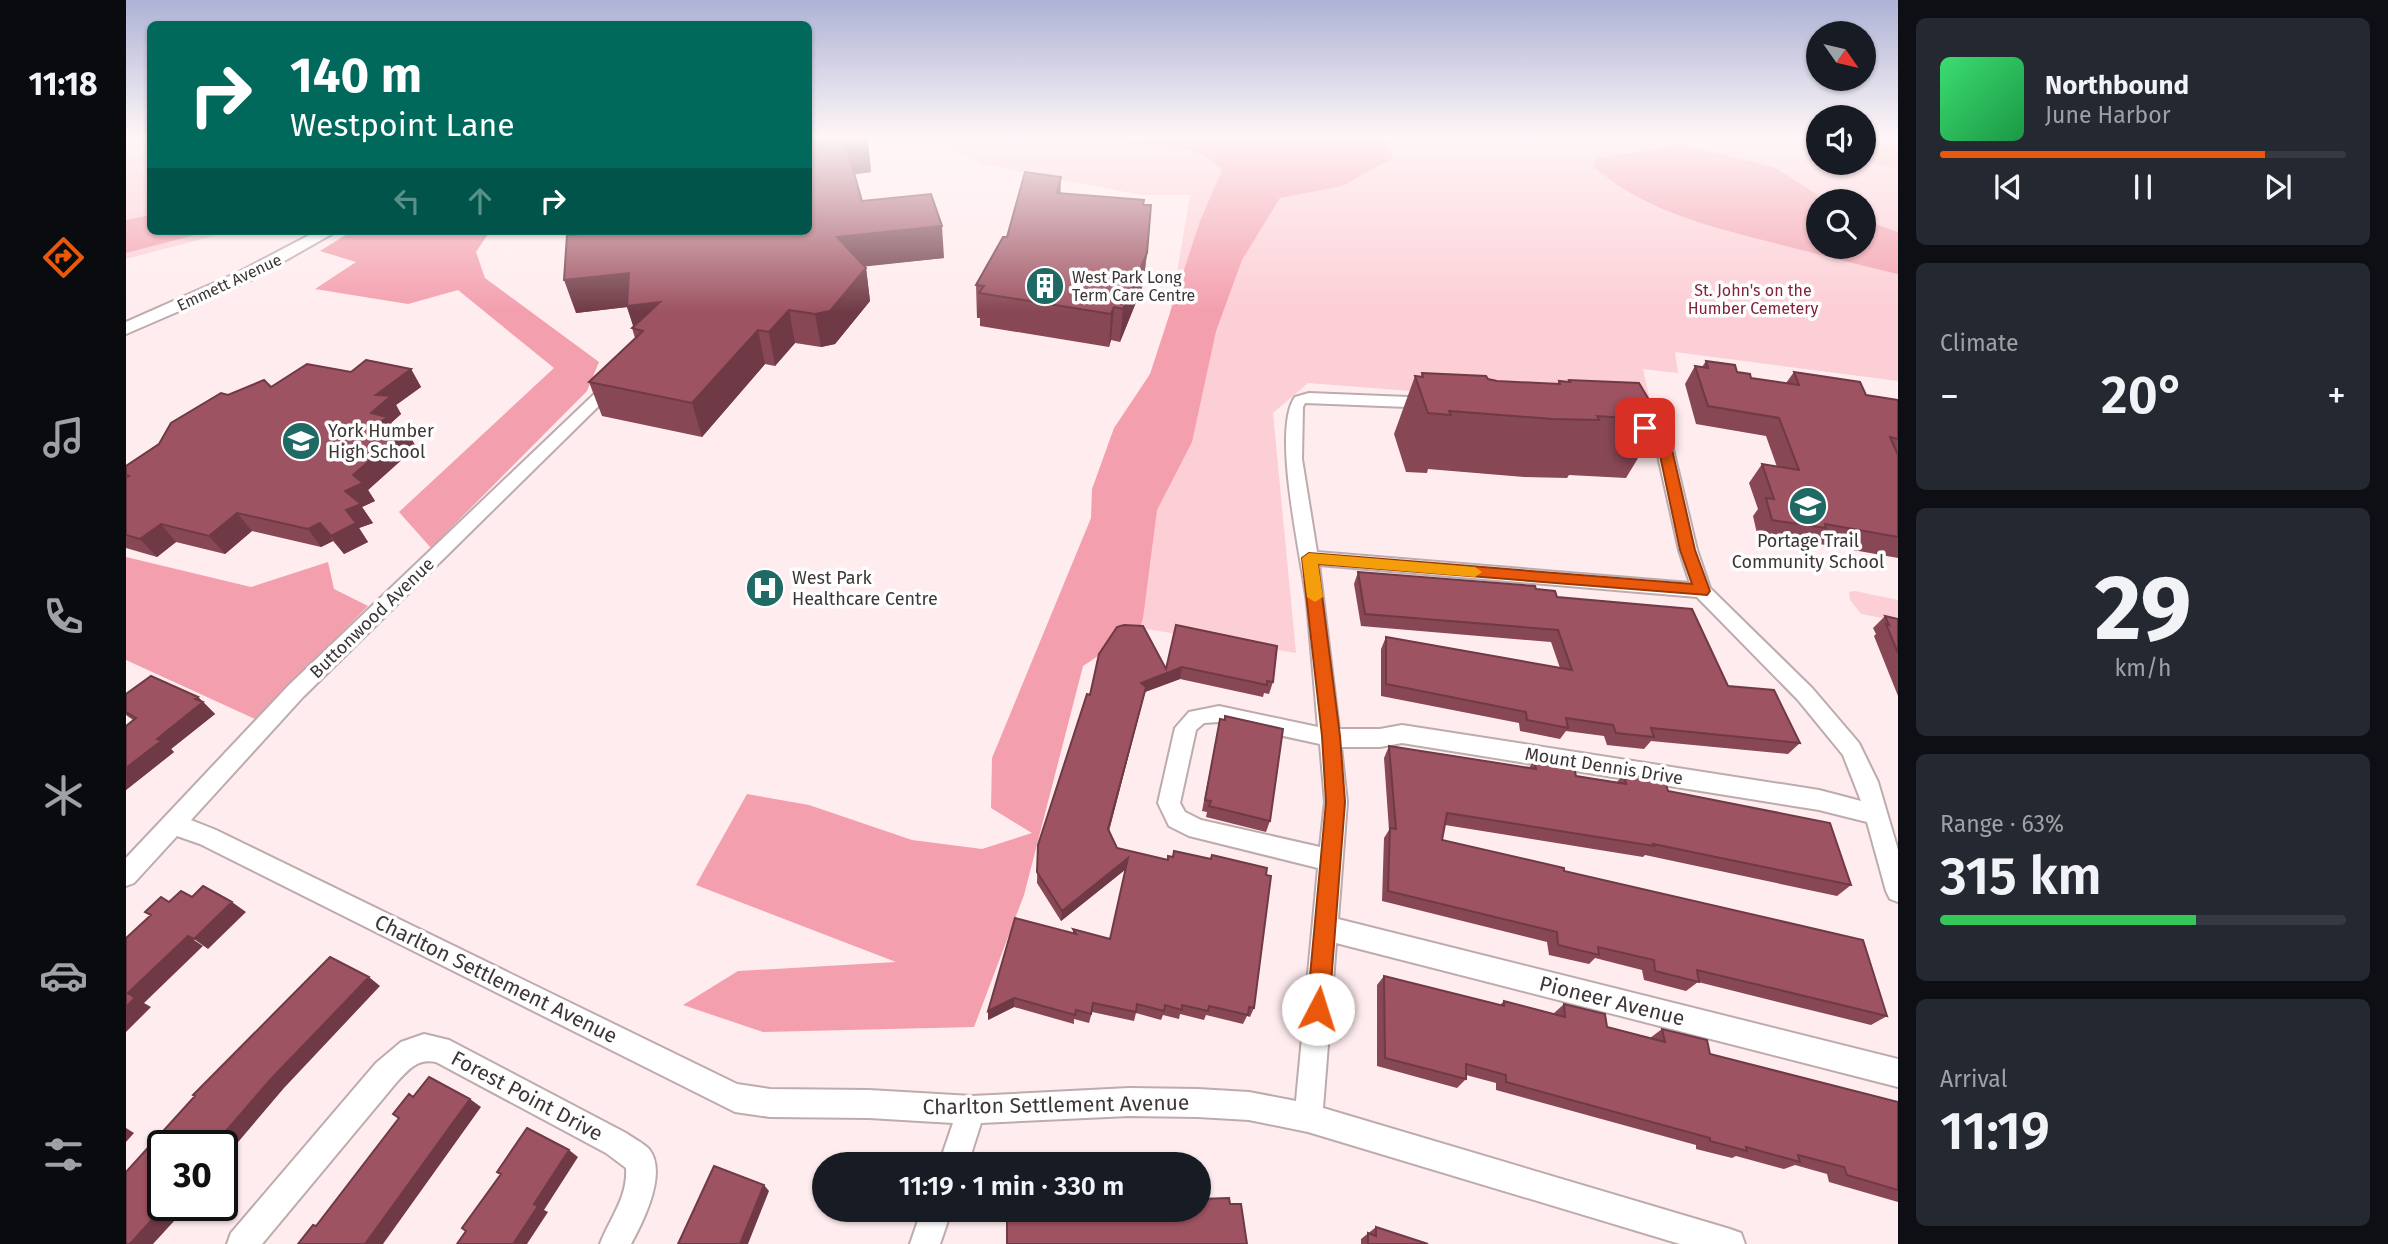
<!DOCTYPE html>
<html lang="en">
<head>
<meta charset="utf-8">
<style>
  body { margin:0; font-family:"Fira Sans",sans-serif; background:#242831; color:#f1f3f6; height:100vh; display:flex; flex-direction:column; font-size:26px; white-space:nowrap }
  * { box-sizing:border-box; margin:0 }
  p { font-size:23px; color:#9ea1a6 }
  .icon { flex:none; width:38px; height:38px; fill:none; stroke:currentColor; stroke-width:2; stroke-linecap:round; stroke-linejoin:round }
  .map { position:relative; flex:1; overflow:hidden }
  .details { display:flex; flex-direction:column; gap:18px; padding:18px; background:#0d0f14; width:490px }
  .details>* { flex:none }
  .guide { position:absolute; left:21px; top:21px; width:665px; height:214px; border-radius:10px; box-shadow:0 2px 5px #0004; background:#00695c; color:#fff; overflow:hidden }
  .needle { width:46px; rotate:124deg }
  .fabs { position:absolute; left:1680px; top:21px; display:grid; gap:14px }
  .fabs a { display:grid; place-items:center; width:70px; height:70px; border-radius:50%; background:#171b24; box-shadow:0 2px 5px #0004; font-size:35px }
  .speed { position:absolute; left:21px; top:1130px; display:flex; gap:14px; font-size:35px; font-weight:700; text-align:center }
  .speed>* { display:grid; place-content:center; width:91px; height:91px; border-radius:50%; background:#171b24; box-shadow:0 2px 5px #0004; line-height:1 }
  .speed .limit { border:4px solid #111; border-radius:10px; background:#fff; color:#111 }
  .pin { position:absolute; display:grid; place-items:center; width:60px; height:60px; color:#fff; margin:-30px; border-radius:14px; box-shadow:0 4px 10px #0006 }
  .me { position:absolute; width:77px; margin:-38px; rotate:5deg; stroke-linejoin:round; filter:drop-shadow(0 0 5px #0008) }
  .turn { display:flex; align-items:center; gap:24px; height:147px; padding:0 28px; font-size:32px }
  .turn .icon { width:91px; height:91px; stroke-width:2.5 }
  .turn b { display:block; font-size:49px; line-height:60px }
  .lanes { display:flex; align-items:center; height:66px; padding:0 28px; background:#0003; justify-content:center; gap:35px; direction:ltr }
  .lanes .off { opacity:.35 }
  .big { font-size:52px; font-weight:600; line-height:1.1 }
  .details .card { flex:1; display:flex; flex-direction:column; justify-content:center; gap:10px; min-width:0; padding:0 24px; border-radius:10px; background:#242831 }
  .details .dial { align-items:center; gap:0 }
  .dial b { font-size:91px; line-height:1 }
  .song { display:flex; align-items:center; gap:21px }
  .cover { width:84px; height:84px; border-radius:10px; background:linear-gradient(135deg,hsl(140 70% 55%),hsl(140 70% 35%)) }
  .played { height:7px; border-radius:4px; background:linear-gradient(90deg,#ea580c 80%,#363941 80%) }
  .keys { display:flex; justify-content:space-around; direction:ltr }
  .heat { display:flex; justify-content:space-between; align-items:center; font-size:38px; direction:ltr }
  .charge { height:10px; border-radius:5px; background:linear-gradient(90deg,#34c759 63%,#363941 0) }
  .trip { position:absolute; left:686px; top:1152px; width:399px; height:70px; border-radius:35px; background:#171b24; box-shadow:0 2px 5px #0004; font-weight:600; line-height:70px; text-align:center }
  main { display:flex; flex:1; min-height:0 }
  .dock { display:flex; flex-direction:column; width:126px; justify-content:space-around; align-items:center; background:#090b0e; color:#9ea1a6 }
  .dock .icon { width:49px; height:49px }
  .dock .selected { color:#ea580c }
  .dock b { font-size:32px; color:#f1f3f6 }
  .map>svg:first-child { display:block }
  .green { fill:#fcced5; fill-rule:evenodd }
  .forest { fill:#f39fad }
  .water { fill:#f5b1bb }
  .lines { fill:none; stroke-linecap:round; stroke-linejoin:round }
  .minor-casing { stroke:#bdabad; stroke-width:4 }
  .tertiary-casing { stroke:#bdabad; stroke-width:4 }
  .minor { fill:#fff; fill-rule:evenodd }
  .tertiary { fill:#fff; fill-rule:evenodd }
  .wall { fill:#884754 }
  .shaded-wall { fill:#6f3a45 }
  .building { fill:#9e5362; stroke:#6f3a45; stroke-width:2 }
  .route { fill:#ea580c; stroke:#983908; stroke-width:2 }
  .slow { fill:#f59e0b }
  .labels { text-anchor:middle; stroke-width:7; stroke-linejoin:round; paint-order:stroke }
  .far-poi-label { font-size:16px; fill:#3d3536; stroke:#fefefe; text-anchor:start }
  .far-street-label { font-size:16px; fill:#3d3536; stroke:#fefefe }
  .far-park-label { font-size:16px; fill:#82223c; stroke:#fefefe }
  .poi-label { font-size:18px; fill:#3d3536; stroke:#fefefe; text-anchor:start }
  .street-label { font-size:18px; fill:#3d3536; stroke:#fefefe }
  .near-street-label { font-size:21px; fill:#3d3536; stroke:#fefefe }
</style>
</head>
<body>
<main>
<nav class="dock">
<b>11:18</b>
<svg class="icon selected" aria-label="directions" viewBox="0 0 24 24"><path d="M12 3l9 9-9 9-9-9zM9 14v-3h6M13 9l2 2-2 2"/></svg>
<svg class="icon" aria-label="music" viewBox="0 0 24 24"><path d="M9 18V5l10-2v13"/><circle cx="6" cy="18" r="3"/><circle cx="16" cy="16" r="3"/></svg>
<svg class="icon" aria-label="phone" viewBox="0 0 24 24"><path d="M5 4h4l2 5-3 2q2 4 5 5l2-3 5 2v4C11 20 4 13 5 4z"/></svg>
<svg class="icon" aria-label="climate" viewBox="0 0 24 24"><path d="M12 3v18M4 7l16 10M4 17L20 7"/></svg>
<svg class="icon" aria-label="car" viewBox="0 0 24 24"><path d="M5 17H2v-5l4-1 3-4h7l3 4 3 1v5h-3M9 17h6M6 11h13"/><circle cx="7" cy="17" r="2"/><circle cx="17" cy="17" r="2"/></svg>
<svg class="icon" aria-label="filters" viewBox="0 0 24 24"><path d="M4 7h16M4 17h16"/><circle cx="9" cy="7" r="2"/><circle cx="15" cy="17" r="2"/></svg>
</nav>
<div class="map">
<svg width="1772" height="1244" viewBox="0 0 1772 1244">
  <rect width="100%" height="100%" fill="#ffecee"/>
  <path class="green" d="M0 138H24V231H106L0 259Z
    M802 138H1692V163H1738V138H1772V381L1549 352 1552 373 1517 369 1526 410 1182 383 1147 413 1170 653 1014 628 1017 474 1064 195H1015L856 164ZM1692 201H1738V247H1692Z
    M1729 591 1772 600V621L1735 614 1724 600 1723 592Z"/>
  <path class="forest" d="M979 138H1259L1267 158 1216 186 1154 198 1116 260 1090 331 1066 442 1031 510 1017 618 1014 628 957 666 898 895 848 1027 637 1032 557 1005 612 971 770 962 570 885 621 794 683 805 786 840 856 849 906 833 865 808 866 758 965 518 966 489 988 428 1024 374 1074 221 1096 170C1066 136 1017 149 979 138Z
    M1556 145 1648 167 1701 201H1692V247H1738V220L1772 232V274C1732 265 1692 254 1652 244 1587 227 1518 212 1467 166L1472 158Z
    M24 215V231H84L0 253V220Z
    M226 231H364L350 252 359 278 473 362 461 391 305 548 273 512 428 368 332 290 282 304 189 289 230 262 194 251Z
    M0 557 125 587 202 562 208 589 242 606 129 719 0 660Z"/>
  <path class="water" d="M1738 140 1772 147V169L1738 161Z"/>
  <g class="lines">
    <g class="minor-casing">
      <path id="minor" d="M488 378 493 380 496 383 493 386 177 697 65 820 90 830 611 1084 644 1089 743 1090 846 1096 1003 1088 1072 1089 1123 1092 1170 1101 1192 868 1063 836 1043 826 1032 803 1049 728 1063 712 1093 706 1192 727C1188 685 1185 644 1181 603 1176 559 1145 430 1169 397L1183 393 1307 398 1315 403 1307 408 1179 403 1177 407 1176 459 1191 552 1564 583 1553 550 1530 447 1501 424 1499 421 1501 418H1513L1546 445 1571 550 1584 588 1686 688 1733 743 1752 782 1772 850V902L1764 899 1760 891 1741 822 1693 810 1276 743 1254 747H1215L1221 802 1212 919 1772 1059V1087L1210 943 1197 1108 1604 1229 1615 1233 1619 1244H1554L1182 1132 1123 1120 1072 1117 1003 1116 855 1123 842 1164H813L827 1123 743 1118 644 1117 609 1112 74 844 51 836 8 883 0 886V858L163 685 483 380ZM1193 565 1571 597 1672 700 1717 755 1735 801 1693 790 1276 725 1254 729H1213ZM1093 722 1194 744 1199 802 1194 847 1075 820 1059 812 1054 803 1070 730 1078 723Z
        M298 1034 323 1040 500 1133C507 1138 517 1143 523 1149 542 1173 517 1222 505 1244H474C484 1218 502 1197 500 1168L480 1153 310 1062C291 1058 282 1070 270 1083L136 1244H101L105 1233 250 1063 275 1042Z
        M796 1209H826L814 1244H784Z"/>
    </g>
    <g class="tertiary-casing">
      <path id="tertiary" d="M191 231H211L125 280 0 334V322L113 272Z"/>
    </g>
    <use href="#minor" class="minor"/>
    <use href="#tertiary" class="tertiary"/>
  </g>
  <path class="wall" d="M742 142 745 172 729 174 736 201 818 258 738 266 740 268 744 301 709 344 695 347 669 343 649 366 639 364 576 437 476 416 463 382 509 338 506 328 508 327 501 307 450 313 456 234 682 231Z
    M934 193 1017 205 1021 253 1017 285 994 342 985 340 983 347 854 326V318H851L850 285Z
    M1580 361 1625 378 1660 383 1668 372 1740 395 1772 400V558L1688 543 1685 546 1632 538 1627 516 1632 509 1623 483 1636 464 1651 467 1640 436 1570 424 1559 384 1569 366 1576 367Z
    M285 369 295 387 270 405 275 414 265 423 266 425 280 429 290 447 242 490 249 501 236 507 247 523 233 528 242 542 218 554 207 541 195 547 126 531 99 554 50 542 31 557 0 548V466L102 395 225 372Z
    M1296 373 1362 379 1371 381 1431 384 1433 381 1442 382 1443 380 1535 420 1500 478 1443 475 1441 478 1398 477 1302 469 1301 473 1280 472 1268 434 1289 376 1295 377Z
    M1232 572 1410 589 1431 597 1602 686 1674 743 1662 754 1525 741 1518 749 1481 745 1478 736 1440 731 1434 739 1394 731 1393 723 1255 696V649L1260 637 1434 668 1425 642 1235 626 1228 584Z
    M1759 616 1772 619V696L1748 636 1750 634 1747 628Z
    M1050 625 1147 682 1143 694 1138 693 1137 697 1054 679 1019 692 983 830 991 848 1128 1008 1124 1017 1121 1016 1117 1024 1080 1015 1078 1020 1054 1014 1053 1019 1037 1015 1035 1020 1010 1013 1008 1021 966 1012 963 1023 948 1019V1024L888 1007 862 1020 947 933V929L984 939 1000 869 935 921 911 883 912 845 964 695 1040 669Z
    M0 694 72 697 89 714 45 749 48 752 0 790V726L7 720 0 715Z
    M1094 719 1144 821 1140 832 1080 817 1081 812 1076 811Z
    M1263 746 1403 768 1408 760 1450 776 1491 782 1498 774 1542 791 1725 885 1711 896 1519 855 1517 857 1319 825 1316 840 1438 871 1761 1016 1745 1025 1572 982 1560 991 1518 980 1516 970 1469 958 1463 964 1423 955 1421 942 1256 901 1258 838 1263 830 1258 758Z
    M1258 976 1374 1005 1378 1001 1427 1014 1438 1004 1481 1027 1524 1038 1536 1029 1584 1054 1772 1102V1202L1703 1182 1701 1174 1669 1165 1658 1169 1610 1156 1606 1158 1570 1149V1145L1370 1090V1083L1340 1075V1079L1331 1088 1251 1066V985Z
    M1250 1227 1302 1244H1235V1239Z"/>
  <path class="shaded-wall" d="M742 142 745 172 724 175 720 145Z
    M935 177 934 208 931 193Z
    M816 226 818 258 716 269 711 237Z
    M1021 253 1017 285 994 342 997 309Z
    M740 268 744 301 709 344 695 347 689 314Z
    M503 273 534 302 517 331 508 329 501 307 450 313 438 280Z
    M988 307 985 340 983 347 985 314Z
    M663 310 669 343 649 366 643 332Z
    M632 330 639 364 576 437 566 403Z
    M285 369 295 387 270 405 275 414 265 423 272 435 264 441 245 413 250 395Z
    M280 429 290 447 242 490 249 501 236 507 247 523 233 528 242 542 218 554 205 536 220 510 219 491 227 475Z
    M111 513 126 531 99 554 83 536Z
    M194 523 207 541 195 547 182 529Z
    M35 524 50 542 31 557 14 539Z
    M1056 667 1054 679 1019 692 981 839 1015 683Z
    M72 697 89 714 45 749 48 752 0 790V768L31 739Z
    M1002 858 1000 869 935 921 936 911Z
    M106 902 120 912 82 949 68 939Z
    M62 936 77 946 18 1003 25 1007 0 1032V1007L2 993Z
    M243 977 254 986 158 1088 96 1161V1146H87L144 1080Z
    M888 998V1007L862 1020V1011Z
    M344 1099 355 1107 257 1244H239Z
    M0 1128 8 1133 0 1142Z
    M443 1150 452 1157 418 1210 422 1212 401 1244H387L408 1204Z
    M638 1185 643 1191 622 1244H614Z
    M37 1204V1206H58L47 1218 49 1220 27 1244H4Z"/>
  <path class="building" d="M682 138H740L742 142 720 145 736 201 805 194 816 226 711 237 740 268 704 311 689 314 663 310 643 332 632 330 566 403 463 382 517 331 506 328 534 302 501 306 503 273 438 280 441 235 456 234V231H682Z
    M899 172 935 177 931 193 1018 200 1017 205H1025L1021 253 997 309 988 307 985 314 853 293 858 286 850 285 877 237H881Z
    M240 360 285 369 250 395 265 396 245 413 261 417 254 423 280 429 227 475 237 483 219 491 235 504 220 510 230 523 205 536 194 523 182 529 111 513 83 536 35 524 14 539 0 535V478L3 476 0 475V466L33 444 45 423 95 393 102 395 138 380 145 387 181 364 225 372Z
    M1580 361 1609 365 1611 372 1624 374 1625 378 1673 385 1668 372 1734 382 1740 395 1772 400V439L1764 437 1772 455V537L1699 524 1700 528 1646 520 1640 498 1648 499 1636 464 1673 470 1653 418 1582 406 1569 366 1582 368Z
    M1296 373 1360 376 1362 379 1371 381 1434 384 1433 381 1444 382 1443 380 1513 383 1535 420 1471 416 1473 420 1427 419 1323 411 1325 415 1302 413 1289 376 1297 377Z
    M1232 572 1409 586 1410 589 1429 591 1431 597 1566 609 1602 686 1648 690 1674 743 1525 728 1528 737 1490 733 1487 725 1440 718 1442 728 1401 720 1400 712 1260 684V637L1446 670 1432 630 1239 614Z
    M1759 616 1772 619V653L1760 624 1763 625Z
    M998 625 1017 626 1040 669 1050 625 1151 646 1147 682 1141 681V685L1056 667 1015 683 1020 687 982 829 991 848 1042 860V856L1047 857 1048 851 1085 859 1086 855 1141 868 1140 875 1145 876 1128 1008 1123 1007 1122 1015 1083 1006 1082 1011 1056 1005V1010L1039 1005 1038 1011 1011 1004 1010 1012 967 1003 965 1014 950 1010 949 1015 888 998 862 1011 889 918 950 934 947 929 984 939 1002 858 936 911 911 872 912 845 961 694 964 695 973 654 991 627Z
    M25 676 72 697 69 699 77 702 31 739 35 741 0 768V726L10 718 0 712V694Z
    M1099 716 1157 729 1144 821 1083 806 1085 801 1079 800 1094 719 1099 720Z
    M1263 746 1410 769 1408 760 1448 767 1450 776 1500 784 1498 774 1539 781 1542 791 1704 823 1725 885 1527 844 1528 846 1321 813 1316 840 1438 868V871L1737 940 1761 1016 1571 970 1573 982 1529 971 1528 960 1472 947 1473 955 1432 945 1431 932 1262 891 1264 828 1270 829Z
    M77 886 106 902 68 939 62 936 2 993 9 998 0 1007V938L25 915 19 912 35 897 43 902 55 891 66 897Z
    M204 957 243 977 144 1080 87 1146H37V1204L29 1212 31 1214 4 1244H0V1172L69 1096 67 1095Z
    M1258 976 1378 1006V1001L1439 1017 1438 1004 1479 1014 1481 1027 1539 1042 1536 1029 1581 1040 1584 1054 1772 1102V1190L1721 1175 1718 1167 1672 1155 1674 1162 1620 1147 1621 1151 1584 1141V1138L1380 1082V1075L1340 1064V1079L1259 1058Z
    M303 1077 344 1099 239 1244H172L187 1225 190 1226 273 1118 267 1114 283 1094 287 1097Z
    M401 1128 443 1150 408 1204 412 1206 387 1244H331L340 1231 336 1228 375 1174 371 1172Z
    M588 1166 638 1185 614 1244H552Z
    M1103 1198 1104 1204H1115L1121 1244H881V1209H1073V1199Z
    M1250 1227 1302 1244H1242V1233L1250 1236Z"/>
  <linearGradient id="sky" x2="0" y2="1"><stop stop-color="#adb3d6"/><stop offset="0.44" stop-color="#fff6f7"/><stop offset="1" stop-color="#fff6f7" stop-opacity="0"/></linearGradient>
  <rect width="1772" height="312" fill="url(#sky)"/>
  <path class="route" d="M1519 424 1545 445 1569 550 1584 591 1581 595 1192 564 1214 736 1219 802 1203 1009 1200 1017 1192 1020 1184 1017 1181 1009 1200 802 1196 736 1176 558 1183 553 1566 584 1554 550 1532 446 1513 428Z"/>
  <path class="slow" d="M1183 553 1349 567 1356 572 1349 577 1192 564 1197 597 1189 602 1181 597 1176 558Z"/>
  <defs>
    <g id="building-disc" transform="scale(2.0125)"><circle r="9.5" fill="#206a65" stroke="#fefefe"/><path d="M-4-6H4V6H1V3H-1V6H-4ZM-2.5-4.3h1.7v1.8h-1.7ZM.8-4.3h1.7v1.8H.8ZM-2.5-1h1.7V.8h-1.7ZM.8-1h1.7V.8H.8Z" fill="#fff"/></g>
    <g id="school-disc" transform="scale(2.0125)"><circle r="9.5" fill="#206a65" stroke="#fefefe"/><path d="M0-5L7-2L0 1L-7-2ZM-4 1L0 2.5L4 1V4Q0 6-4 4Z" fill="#fff"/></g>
    <g id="hospital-disc" transform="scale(2.0125)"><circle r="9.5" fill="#206a65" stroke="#fefefe"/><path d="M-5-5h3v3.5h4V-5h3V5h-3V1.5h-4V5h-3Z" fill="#fff"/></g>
  </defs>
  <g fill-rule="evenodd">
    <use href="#building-disc" x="919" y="286"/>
    <use href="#school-disc" x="175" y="441"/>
    <use href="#school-disc" x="1682" y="506"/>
    <use href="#hospital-disc" x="639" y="588"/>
  </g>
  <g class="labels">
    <g class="far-poi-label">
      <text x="946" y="283">West Park Long<tspan x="946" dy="18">Term Care Centre</tspan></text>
    </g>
    <g class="far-street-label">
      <text transform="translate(103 282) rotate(-25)" y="6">Emmett Avenue</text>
    </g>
    <g class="far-park-label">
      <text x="1627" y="296">St. John's on the<tspan x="1627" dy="18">Humber Cemetery</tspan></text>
    </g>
    <g class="poi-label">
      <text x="202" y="437">York Humber<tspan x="202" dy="21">High School</tspan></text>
      <text x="1682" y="547" text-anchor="middle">Portage Trail<tspan x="1682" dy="21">Community School</tspan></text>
      <text x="666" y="584">West Park<tspan x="666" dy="21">Healthcare Centre</tspan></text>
    </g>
    <g class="street-label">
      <text transform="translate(246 618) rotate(-44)" y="6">Buttonwood Avenue</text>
      <text transform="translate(1478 766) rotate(9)" y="6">Mount Dennis Drive</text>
    </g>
    <g class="near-street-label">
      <text transform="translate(370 979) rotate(26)" y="7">Charlton Settlement Avenue</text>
      <text transform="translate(1486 1001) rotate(14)" y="7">Pioneer Avenue</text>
      <text transform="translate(401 1096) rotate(28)" y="7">Forest Point Drive</text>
      <text transform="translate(930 1105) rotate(-1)" y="7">Charlton Settlement Avenue</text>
    </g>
  </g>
</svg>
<div class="fabs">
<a><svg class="needle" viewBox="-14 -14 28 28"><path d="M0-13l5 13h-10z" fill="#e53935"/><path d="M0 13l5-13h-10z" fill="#9ea1a6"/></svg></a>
<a><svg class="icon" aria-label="sound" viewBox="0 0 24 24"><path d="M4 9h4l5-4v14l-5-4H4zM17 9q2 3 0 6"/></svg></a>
<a><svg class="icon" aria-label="search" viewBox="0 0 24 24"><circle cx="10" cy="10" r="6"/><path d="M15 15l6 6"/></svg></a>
</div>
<div class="speed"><div class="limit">30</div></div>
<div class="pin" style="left:1519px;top:428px;background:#d93025"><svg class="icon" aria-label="arrive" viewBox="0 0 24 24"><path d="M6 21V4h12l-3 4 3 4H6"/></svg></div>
<svg class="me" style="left:1192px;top:1009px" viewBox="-20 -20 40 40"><circle r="19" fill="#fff"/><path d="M0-13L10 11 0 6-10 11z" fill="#ea580c"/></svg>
<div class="trip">11:19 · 1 min · 330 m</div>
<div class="guide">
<div class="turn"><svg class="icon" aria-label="right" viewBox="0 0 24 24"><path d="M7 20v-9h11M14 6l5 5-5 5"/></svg><div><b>140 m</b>Westpoint Lane</div></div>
<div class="lanes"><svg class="icon off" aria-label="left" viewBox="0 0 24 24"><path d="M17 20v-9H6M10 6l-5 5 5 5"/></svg><svg class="icon off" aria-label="ahead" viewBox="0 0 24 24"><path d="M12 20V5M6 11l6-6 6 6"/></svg><svg class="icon" aria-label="right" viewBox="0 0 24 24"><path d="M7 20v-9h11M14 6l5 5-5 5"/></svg></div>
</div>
</div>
<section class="details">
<div class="card">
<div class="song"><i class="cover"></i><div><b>Northbound</b><p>June Harbor</p></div></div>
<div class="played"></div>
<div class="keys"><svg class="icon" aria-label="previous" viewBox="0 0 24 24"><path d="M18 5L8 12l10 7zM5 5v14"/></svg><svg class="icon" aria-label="pause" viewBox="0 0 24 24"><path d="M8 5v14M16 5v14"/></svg><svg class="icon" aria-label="next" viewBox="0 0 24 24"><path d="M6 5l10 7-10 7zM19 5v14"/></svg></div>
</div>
<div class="card"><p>Climate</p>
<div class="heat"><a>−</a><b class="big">20°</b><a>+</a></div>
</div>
<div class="card dial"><b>29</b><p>km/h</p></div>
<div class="card"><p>Range · 63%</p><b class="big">315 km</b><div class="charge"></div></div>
<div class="card"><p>Arrival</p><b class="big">11:19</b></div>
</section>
</main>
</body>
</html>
